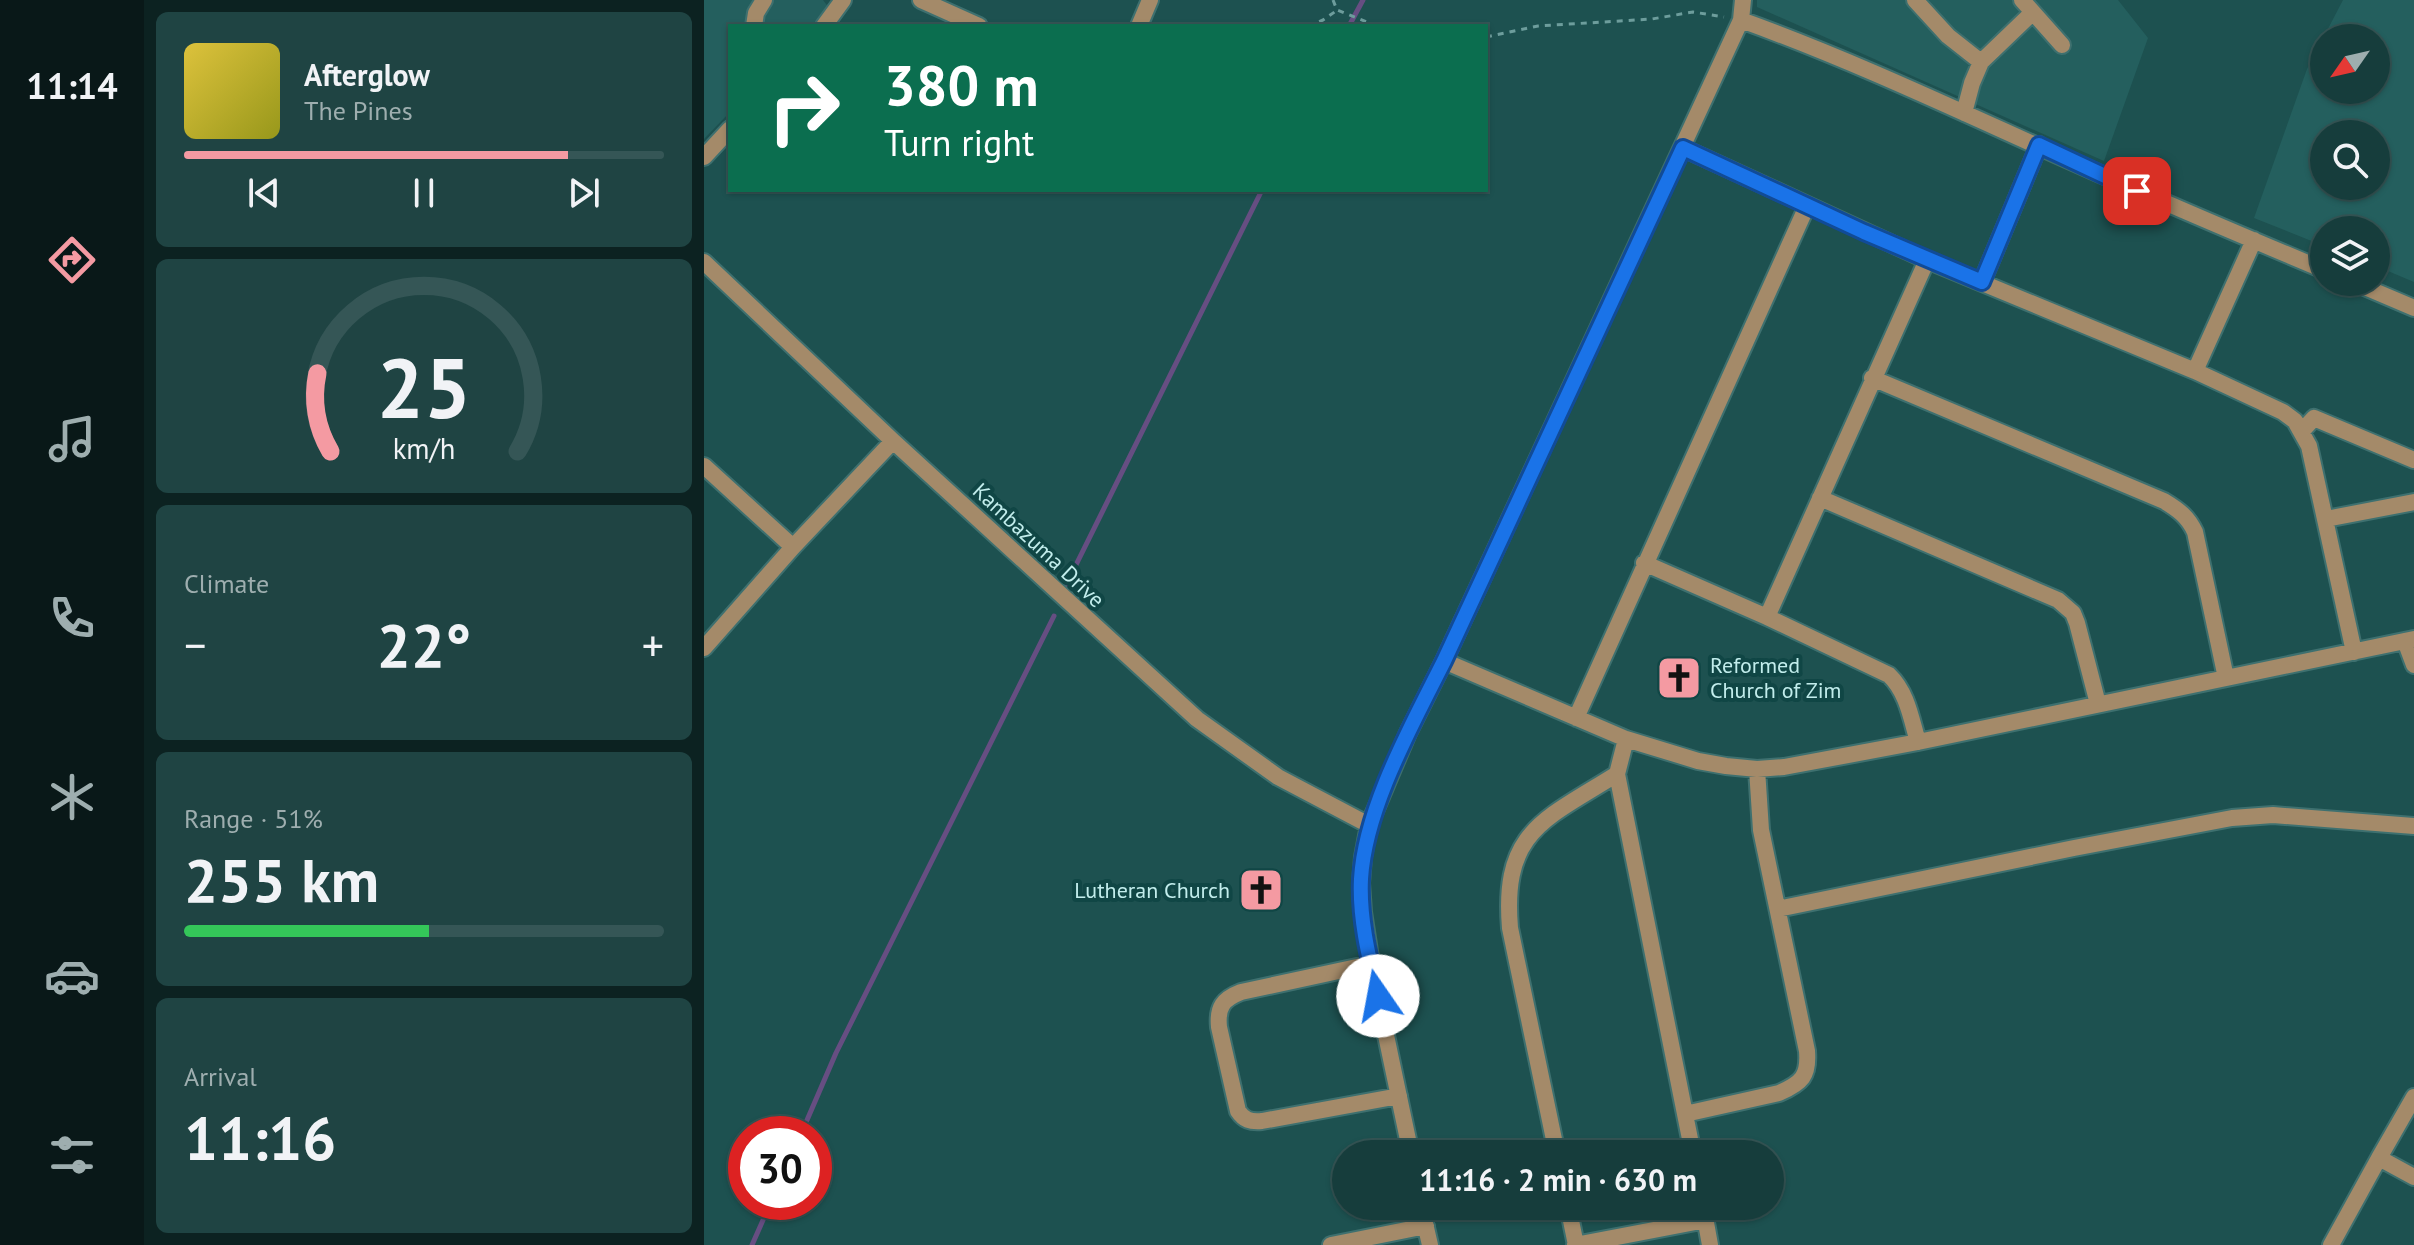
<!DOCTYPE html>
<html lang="en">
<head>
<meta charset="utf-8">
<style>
  body { margin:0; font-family:"PT Sans",sans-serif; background:#1f4443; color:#f1f3f6; height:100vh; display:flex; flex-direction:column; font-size:30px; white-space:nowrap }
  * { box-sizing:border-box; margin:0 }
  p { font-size:26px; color:#9eaeaf }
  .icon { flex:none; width:44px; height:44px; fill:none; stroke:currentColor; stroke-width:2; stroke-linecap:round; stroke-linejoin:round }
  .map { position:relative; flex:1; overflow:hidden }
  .side { display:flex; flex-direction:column; gap:12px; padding:12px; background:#0c2221; width:560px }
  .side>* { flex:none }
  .top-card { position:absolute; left:24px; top:24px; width:760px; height:168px; border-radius:0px; box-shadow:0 2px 6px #0004,0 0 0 2px #355656; background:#0b6e4f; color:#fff; overflow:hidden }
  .needle { width:52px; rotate:236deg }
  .buttons { position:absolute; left:1606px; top:24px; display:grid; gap:16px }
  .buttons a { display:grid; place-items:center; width:80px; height:80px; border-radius:50%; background:#163d3c; box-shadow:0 2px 6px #0004,0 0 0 2px #355656; font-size:40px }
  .speed { position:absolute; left:24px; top:1116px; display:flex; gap:16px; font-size:40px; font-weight:700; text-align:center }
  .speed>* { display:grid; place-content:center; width:104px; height:104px; border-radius:50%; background:#163d3c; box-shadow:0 2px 6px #0004,0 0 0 2px #355656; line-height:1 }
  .speed .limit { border:12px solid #d22; background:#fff; color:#111 }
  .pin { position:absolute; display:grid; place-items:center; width:68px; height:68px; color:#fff; margin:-34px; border-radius:16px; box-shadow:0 4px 12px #0006 }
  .me { position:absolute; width:88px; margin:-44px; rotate:348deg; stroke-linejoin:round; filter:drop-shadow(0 0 6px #0008) }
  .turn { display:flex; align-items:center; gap:28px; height:168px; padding:0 24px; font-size:36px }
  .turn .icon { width:104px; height:104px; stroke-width:2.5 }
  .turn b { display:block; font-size:56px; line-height:68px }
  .big { font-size:60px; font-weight:700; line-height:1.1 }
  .side .card { flex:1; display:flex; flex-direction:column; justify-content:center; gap:12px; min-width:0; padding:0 28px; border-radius:12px; background:#1f4443 }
  .side .dial { align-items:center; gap:0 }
  .dial svg { height:208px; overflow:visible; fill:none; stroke:#355656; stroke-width:7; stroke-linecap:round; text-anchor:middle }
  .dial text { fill:#f1f3f6; stroke:none }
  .song { display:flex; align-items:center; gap:24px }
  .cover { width:96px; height:96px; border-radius:12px; background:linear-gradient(135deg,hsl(50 70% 55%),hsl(60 70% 35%)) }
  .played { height:8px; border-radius:4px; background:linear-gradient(90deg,#f49aa2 80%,#355656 80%) }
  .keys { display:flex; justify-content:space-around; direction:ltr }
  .heat { display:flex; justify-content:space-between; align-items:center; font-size:44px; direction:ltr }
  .charge { height:12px; border-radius:6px; background:linear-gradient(90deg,#34c759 51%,#355656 0) }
  .trip { position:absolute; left:628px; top:1140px; width:452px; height:80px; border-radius:40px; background:#163d3c; box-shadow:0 2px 6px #0004,0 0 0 2px #355656; font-weight:700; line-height:80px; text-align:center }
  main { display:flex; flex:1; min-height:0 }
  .tab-bar { display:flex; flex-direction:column; width:144px; justify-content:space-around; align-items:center; background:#091818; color:#9eaeaf }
  .tab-bar .icon { width:56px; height:56px }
  .tab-bar .active { color:#f49aa2 }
  .tab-bar b { font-size:36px; color:#f1f3f6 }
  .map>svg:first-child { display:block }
  .built { fill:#245f5e; fill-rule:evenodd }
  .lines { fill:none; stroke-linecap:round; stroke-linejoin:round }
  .stream { stroke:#664e82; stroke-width:5 }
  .minor-casing { stroke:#3e706f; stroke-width:20 }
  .path { stroke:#6d9d9c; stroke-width:3; stroke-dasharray:6 6; stroke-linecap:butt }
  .minor { stroke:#a48a69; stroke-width:16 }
  .route-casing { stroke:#114b97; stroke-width:20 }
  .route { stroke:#1a73e8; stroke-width:14 }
  .labels { text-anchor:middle; stroke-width:8; stroke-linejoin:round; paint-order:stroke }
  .street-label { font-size:22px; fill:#c2edec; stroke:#104645 }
  .poi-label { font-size:22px; fill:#c2edec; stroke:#104645; text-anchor:start }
</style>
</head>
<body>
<main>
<nav class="tab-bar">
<b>11:14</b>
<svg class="icon active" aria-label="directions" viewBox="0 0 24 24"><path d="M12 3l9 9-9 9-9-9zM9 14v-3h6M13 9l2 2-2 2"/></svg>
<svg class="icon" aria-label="music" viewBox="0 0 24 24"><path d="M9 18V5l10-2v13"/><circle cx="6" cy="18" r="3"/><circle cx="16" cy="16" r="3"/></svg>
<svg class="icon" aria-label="phone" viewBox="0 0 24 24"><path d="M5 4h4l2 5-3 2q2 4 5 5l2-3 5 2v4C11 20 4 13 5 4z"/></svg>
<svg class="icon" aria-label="climate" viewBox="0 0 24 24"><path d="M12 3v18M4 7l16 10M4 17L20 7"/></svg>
<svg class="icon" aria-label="car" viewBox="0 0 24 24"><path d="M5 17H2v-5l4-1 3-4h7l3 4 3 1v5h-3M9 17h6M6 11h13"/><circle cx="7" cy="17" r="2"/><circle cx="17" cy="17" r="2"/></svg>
<svg class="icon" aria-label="filters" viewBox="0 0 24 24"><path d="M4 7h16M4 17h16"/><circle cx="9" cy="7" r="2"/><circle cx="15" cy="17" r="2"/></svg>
</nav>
<section class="side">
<div class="card">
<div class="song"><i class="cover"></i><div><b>Afterglow</b><p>The Pines</p></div></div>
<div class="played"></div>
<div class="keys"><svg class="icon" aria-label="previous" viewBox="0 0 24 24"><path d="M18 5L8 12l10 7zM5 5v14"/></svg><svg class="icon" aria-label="pause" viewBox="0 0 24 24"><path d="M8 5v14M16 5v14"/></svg><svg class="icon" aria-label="next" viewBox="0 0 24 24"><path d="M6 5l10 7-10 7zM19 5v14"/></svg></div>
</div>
<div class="card dial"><svg viewBox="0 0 100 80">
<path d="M14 69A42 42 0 1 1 86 69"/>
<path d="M14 69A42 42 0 0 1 9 39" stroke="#f49aa2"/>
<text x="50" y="56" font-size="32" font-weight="700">25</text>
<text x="50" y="72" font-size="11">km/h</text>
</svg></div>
<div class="card"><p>Climate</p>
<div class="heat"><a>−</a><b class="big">22°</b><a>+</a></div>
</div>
<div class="card"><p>Range · 51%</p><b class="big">255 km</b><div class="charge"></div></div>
<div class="card"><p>Arrival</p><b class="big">11:16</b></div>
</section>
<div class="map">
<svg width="1710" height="1245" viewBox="0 0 1710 1245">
  <rect width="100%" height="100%" fill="#1d5150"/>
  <path class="built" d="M0 0H119L125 8 108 26H26V112L0 139Z
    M1053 0H1414L1444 38 1400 161 1053 7Z
    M1639 0H1710V282L1672 266V230H1620V246L1550 218 1603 69ZM1620 38H1672V90H1620ZM1620 134H1672V186H1620Z"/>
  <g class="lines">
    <path class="stream" d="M645 26 659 0
      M362 585 558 190
      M97 1134 132 1053 350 616
      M48 1245 67 1202"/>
    <g class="minor-casing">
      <path id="minor" d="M217 0 275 26
        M1211 0 1244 36 1277 62 1268 83 1260 113
        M1318 0 1358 45
        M1037 20C1173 69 1302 134 1435 191 1496 218 1558 244 1620 270
        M50 26 52 13 60 0
        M120 26 139 0
        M435 26 446 0
        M1277 62 1328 13
        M979 148 1223 260 1491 371 1579 412 1591 421 1605 446 1650 652
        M0 157 26 129
        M0 262 189 441 493 719 574 777 665 825
        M1278 282 1335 145
        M1649 282 1710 308
        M1491 371 1550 240
        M1168 378 1460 501C1475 510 1484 517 1491 532L1522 678
        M1598 431 1610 418 1710 460
        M0 466 89 547
        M1116 498 1354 600 1369 613 1373 623 1394 704
        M1622 519 1710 502
        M940 563 1063 617 1185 675C1203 692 1207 718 1214 742
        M1063 617 1223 260
        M1701 641 1710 665
        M0 648 89 547 189 441
        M740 661 922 739 994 761 1022 766 1053 769 1080 767 1214 742 1710 639
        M872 718 1103 206
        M922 739 913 774 989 1154
        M1074 909 1370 848 1528 818 1569 815 1710 826
        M667 964 537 992C519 999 513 1007 515 1027L534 1111C540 1120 546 1122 558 1121L695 1096
        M981 1114 1075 1093C1098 1083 1105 1076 1103 1051L1057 830 1053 769
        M707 1154 667 964 659 912 657 883 659 857 665 825 704 733 740 661 1037 20 1039 0
        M853 1154 806 928C798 831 840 820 913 774
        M1675 1158 1710 1097
        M717 1206 726 1245
        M864 1206 872 1245
        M999 1206 1006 1245
        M627 1245 722 1226
        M871 1245 1002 1220
        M1627 1245 1675 1158 1710 1177"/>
    </g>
    <path class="path" d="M629 0 633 10 673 26
      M604 26 619 20 632 11
      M782 37 834 26 948 19 989 12 1020 17"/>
    <use href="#minor" class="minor"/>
  </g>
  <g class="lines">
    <g class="route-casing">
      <path id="route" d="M674 996C665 958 655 918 657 879 661 808 708 725 740 661L979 148 1160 232 1278 282 1335 145 1433 191"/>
    </g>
    <use href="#route" class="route"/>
  </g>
  <defs>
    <g id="church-square" transform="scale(2.3)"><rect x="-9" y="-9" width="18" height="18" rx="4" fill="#f49aa2" stroke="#104645"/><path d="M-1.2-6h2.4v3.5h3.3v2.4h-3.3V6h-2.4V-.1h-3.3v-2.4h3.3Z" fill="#111"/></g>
  </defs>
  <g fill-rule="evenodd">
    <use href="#church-square" x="975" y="678"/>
    <use href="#church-square" x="557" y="890"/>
  </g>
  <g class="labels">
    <g class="street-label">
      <text transform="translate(335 545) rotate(43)" y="8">Kambazuma Drive</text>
    </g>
    <g class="poi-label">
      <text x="1006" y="673">Reformed<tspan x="1006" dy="25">Church of Zim</tspan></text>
      <text x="526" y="898" text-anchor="end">Lutheran Church</text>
    </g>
  </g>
</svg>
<div class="buttons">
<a><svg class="needle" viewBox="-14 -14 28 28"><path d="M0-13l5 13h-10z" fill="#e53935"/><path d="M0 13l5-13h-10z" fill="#9eaeaf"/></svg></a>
<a><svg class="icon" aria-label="search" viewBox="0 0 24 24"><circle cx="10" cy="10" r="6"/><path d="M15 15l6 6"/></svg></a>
<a><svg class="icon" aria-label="layers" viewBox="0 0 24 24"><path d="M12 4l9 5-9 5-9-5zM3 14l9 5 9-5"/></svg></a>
</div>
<div class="speed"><div class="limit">30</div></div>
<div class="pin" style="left:1433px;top:191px;background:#d93025"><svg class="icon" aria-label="arrive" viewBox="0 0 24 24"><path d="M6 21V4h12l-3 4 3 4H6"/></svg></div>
<svg class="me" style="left:674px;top:996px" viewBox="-20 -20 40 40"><circle r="19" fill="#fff"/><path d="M0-13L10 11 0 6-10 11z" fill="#1a73e8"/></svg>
<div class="trip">11:16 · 2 min · 630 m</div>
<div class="top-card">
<div class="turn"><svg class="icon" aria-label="right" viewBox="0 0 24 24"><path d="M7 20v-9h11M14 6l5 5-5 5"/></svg><div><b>380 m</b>Turn right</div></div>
</div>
</div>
</main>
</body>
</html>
